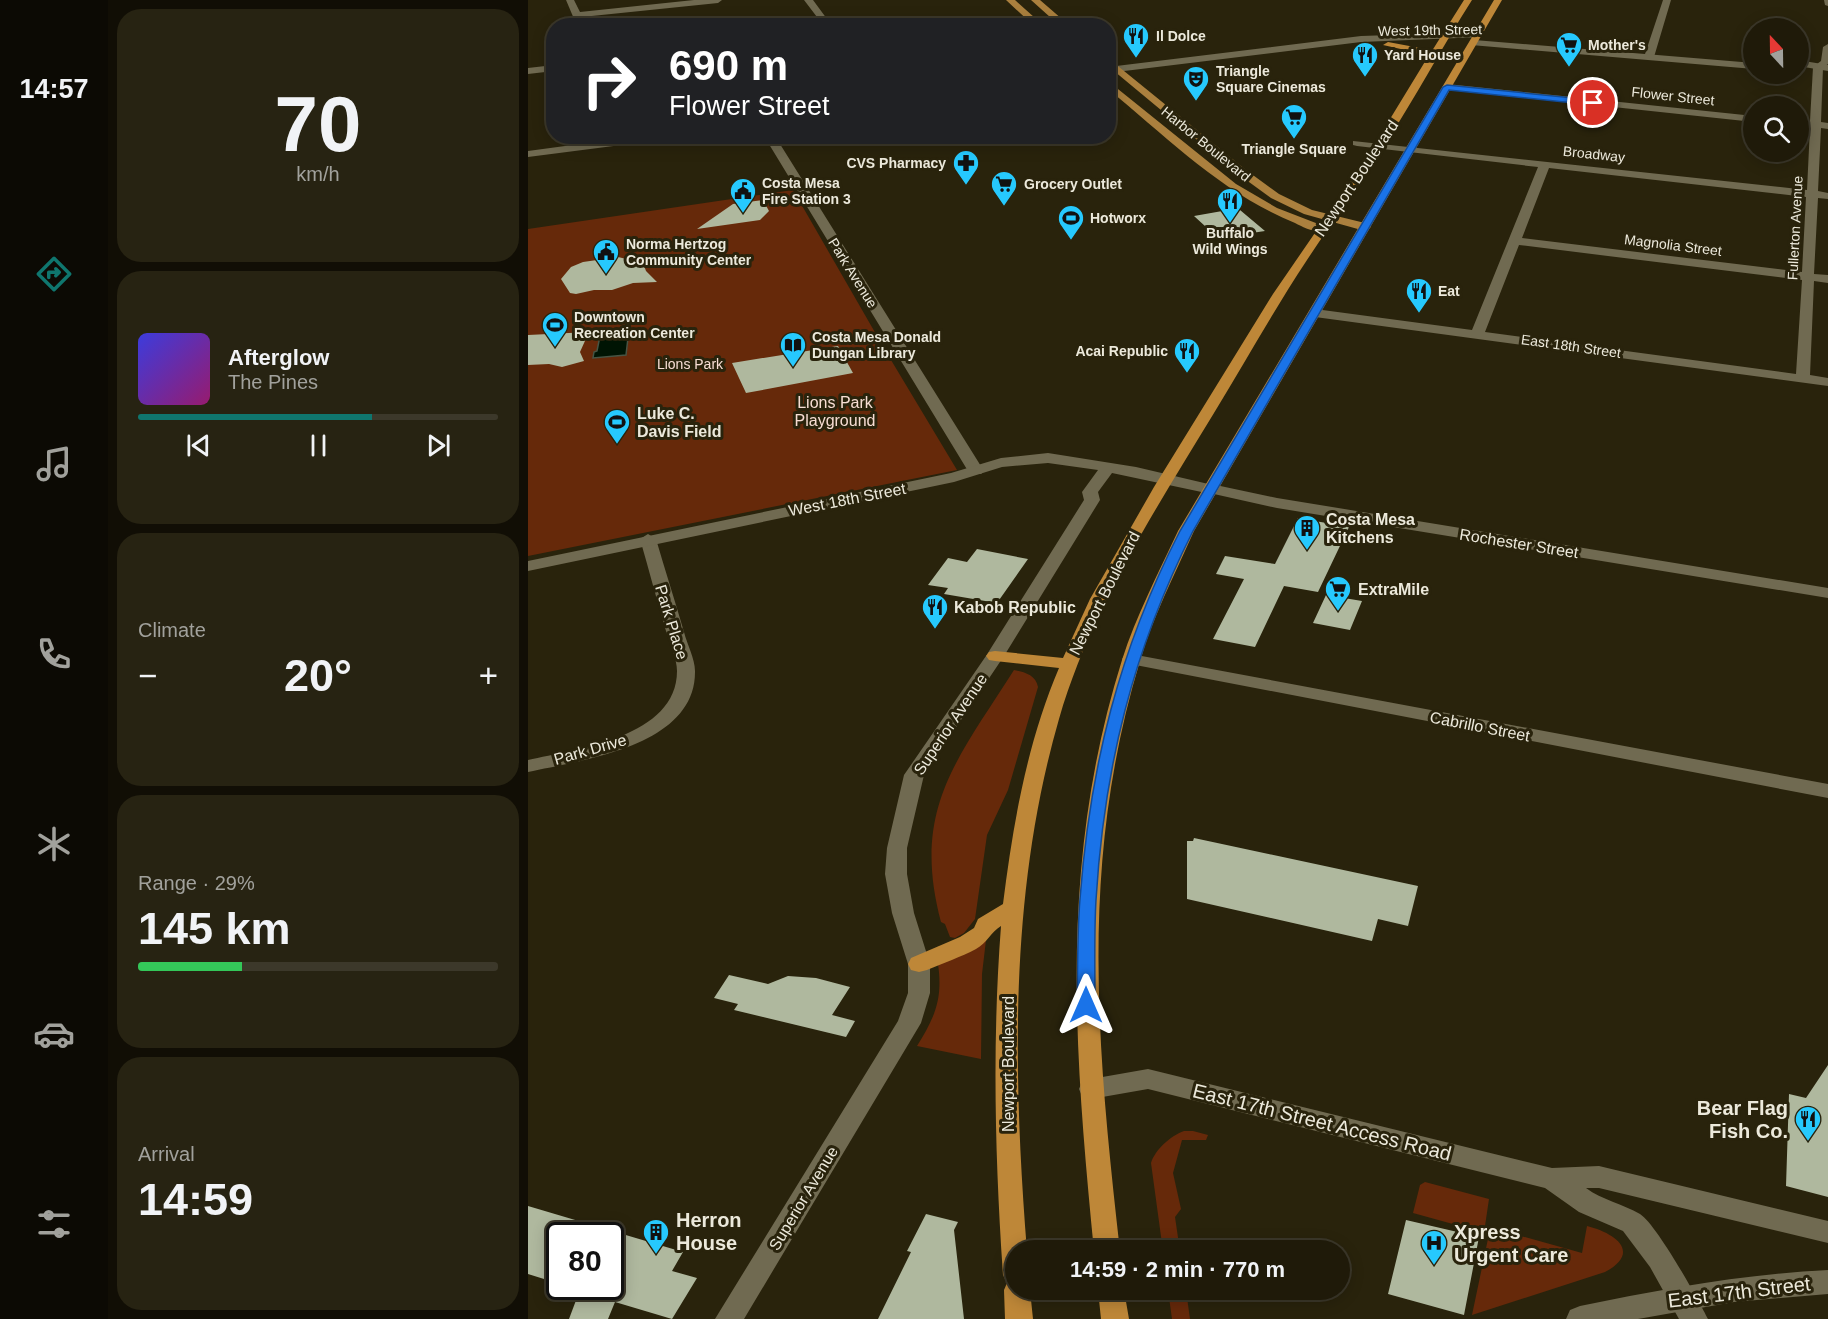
<!DOCTYPE html>
<html lang="en">
<head>
<meta charset="utf-8">
<style>
  body { margin:0; font-family:Arial,sans-serif; background:#272312; color:#f1f3f6; height:100vh; display:flex; flex-direction:column; font-size:22px; white-space:nowrap }
  * { box-sizing:border-box; margin:0 }
  p { font-size:20px; color:#a1a19c }
  .icon { flex:none; width:33px; height:33px; fill:none; stroke:currentColor; stroke-width:2; stroke-linecap:round; stroke-linejoin:round }
  .map { position:relative; flex:1; overflow:hidden }
  .drawer { display:flex; flex-direction:column; gap:9px; padding:9px; background:#110e05; width:420px }
  .drawer>* { flex:none }
  .top-card { position:absolute; left:18px; top:18px; width:570px; height:126px; border-radius:24px; box-shadow:0 3px 15px #0003,0 0 0 2px #3c382a; background:#202124; color:#fff; overflow:hidden }
  .needle { width:39px; rotate:338deg }
  .buttons { position:absolute; left:1215px; top:18px; display:grid; gap:12px }
  .buttons a { display:grid; place-items:center; width:66px; height:66px; border-radius:50%; background:#1f1a09; box-shadow:0 3px 15px #0003,0 0 0 2px #3c382a; font-size:30px }
  .speed { position:absolute; left:18px; top:1222px; display:flex; gap:12px; font-size:30px; font-weight:700; text-align:center }
  .speed>* { display:grid; place-content:center; width:78px; height:78px; border-radius:50%; background:#1f1a09; box-shadow:0 3px 15px #0003,0 0 0 2px #3c382a; line-height:1 }
  .speed .limit { border:3px solid #111; border-radius:9px; background:#fff; color:#111 }
  .pin { position:absolute; display:grid; place-items:center; width:51px; height:51px; color:#fff; margin:-26px; border:3px solid #fff; border-radius:50%; box-shadow:0 2px 6px #0007 }
  .me { position:absolute; width:66px; margin:-33px; rotate:0deg; stroke-linejoin:round; filter:drop-shadow(0 0 4px #0008) }
  .turn { display:flex; align-items:center; gap:21px; height:126px; padding:0 24px; font-size:27px }
  .turn .icon { width:78px; height:78px; stroke-width:2.5 }
  .turn b { display:block; font-size:42px; line-height:51px }
  .big { font-size:45px; font-weight:700; line-height:1.1 }
  .drawer .card { flex:1; display:flex; flex-direction:column; justify-content:center; gap:9px; min-width:0; padding:0 21px; border-radius:24px; background:#272312 }
  .drawer .dial { align-items:center; gap:0 }
  .dial b { font-size:78px; line-height:1 }
  .song { display:flex; align-items:center; gap:18px }
  .cover { width:72px; height:72px; border-radius:9px; background:linear-gradient(135deg,hsl(240 70% 55%),hsl(320 70% 35%)) }
  .played { height:6px; border-radius:3px; background:linear-gradient(90deg,#0f766e 65%,#3c382a 65%) }
  .keys { display:flex; justify-content:space-around; direction:ltr }
  .heat { display:flex; justify-content:space-between; align-items:center; font-size:33px; direction:ltr }
  .charge { height:9px; border-radius:4px; background:linear-gradient(90deg,#34c759 29%,#3c382a 0) }
  .trip { position:absolute; left:477px; top:1240px; width:345px; height:60px; border-radius:30px; background:#1f1a09; box-shadow:0 3px 15px #0003,0 0 0 2px #3c382a; font-weight:700; line-height:60px; text-align:center }
  main { display:flex; flex:1; min-height:0 }
  .dock { display:flex; flex-direction:column; width:108px; justify-content:space-around; align-items:center; background:#0c0a04; color:#a1a19c }
  .dock .icon { width:42px; height:42px }
  .dock .active { color:#0f766e }
  .dock b { font-size:27px; color:#f1f3f6 }
  .map>svg:first-child { display:block }
  .green { fill:#66290a }
  .water { fill:#001403; stroke:#475444; stroke-width:1.5 }
  .building { fill:#afb89e }
  .lines { fill:none; stroke-linecap:round; stroke-linejoin:round }
  .minor { fill:#706a51; fill-rule:evenodd }
  .tertiary { fill:#706a51; fill-rule:evenodd }
  .secondary { fill:#706a51; fill-rule:evenodd }
  .primary { fill:#ab803e; fill-rule:evenodd }
  .trunk { fill:#be8738; fill-rule:evenodd }
  .route { fill:#1a73e8; stroke:#114b97; stroke-width:1.5 }
  .labels { text-anchor:middle; stroke-width:6; stroke-linejoin:round; paint-order:stroke }
  .far-street-label { font-size:14px; fill:#ece9db; stroke:#29230c }
  .far-poi-label { font-size:14px; font-weight:bold; fill:#ece9db; stroke:#29230c; text-anchor:start }
  .far-park-label { font-size:14px; fill:#f7ddd3; stroke:#29230c }
  .street-label { font-size:16px; fill:#ece9db; stroke:#29230c }
  .park-label { font-size:16px; fill:#f7ddd3; stroke:#29230c }
  .poi-label { font-size:16px; font-weight:bold; fill:#ece9db; stroke:#29230c; text-anchor:start }
  .near-poi-label { font-size:20px; font-weight:bold; fill:#ece9db; stroke:#29230c; text-anchor:start }
  .near-street-label { font-size:20px; fill:#ece9db; stroke:#29230c }
</style>
</head>
<body>
<main>
<nav class="dock">
<b>14:57</b>
<svg class="icon active" aria-label="directions" viewBox="0 0 24 24"><path d="M12 3l9 9-9 9-9-9zM9 14v-3h6M13 9l2 2-2 2"/></svg>
<svg class="icon" aria-label="music" viewBox="0 0 24 24"><path d="M9 18V5l10-2v13"/><circle cx="6" cy="18" r="3"/><circle cx="16" cy="16" r="3"/></svg>
<svg class="icon" aria-label="phone" viewBox="0 0 24 24"><path d="M5 4h4l2 5-3 2q2 4 5 5l2-3 5 2v4C11 20 4 13 5 4z"/></svg>
<svg class="icon" aria-label="climate" viewBox="0 0 24 24"><path d="M12 3v18M4 7l16 10M4 17L20 7"/></svg>
<svg class="icon" aria-label="car" viewBox="0 0 24 24"><path d="M5 17H2v-5l4-1 3-4h7l3 4 3 1v5h-3M9 17h6M6 11h13"/><circle cx="7" cy="17" r="2"/><circle cx="17" cy="17" r="2"/></svg>
<svg class="icon" aria-label="filters" viewBox="0 0 24 24"><path d="M4 7h16M4 17h16"/><circle cx="9" cy="7" r="2"/><circle cx="15" cy="17" r="2"/></svg>
</nav>
<section class="drawer">
<div class="card dial"><b>70</b><p>km/h</p></div>
<div class="card">
<div class="song"><i class="cover"></i><div><b>Afterglow</b><p>The Pines</p></div></div>
<div class="played"></div>
<div class="keys"><svg class="icon" aria-label="previous" viewBox="0 0 24 24"><path d="M18 5L8 12l10 7zM5 5v14"/></svg><svg class="icon" aria-label="pause" viewBox="0 0 24 24"><path d="M8 5v14M16 5v14"/></svg><svg class="icon" aria-label="next" viewBox="0 0 24 24"><path d="M6 5l10 7-10 7zM19 5v14"/></svg></div>
</div>
<div class="card"><p>Climate</p>
<div class="heat"><a>−</a><b class="big">20°</b><a>+</a></div>
</div>
<div class="card"><p>Range · 29%</p><b class="big">145 km</b><div class="charge"></div></div>
<div class="card"><p>Arrival</p><b class="big">14:59</b></div>
</section>
<div class="map">
<svg width="1300" height="1319" viewBox="0 0 1300 1319">
  <rect width="100%" height="100%" fill="#29230c"/>
  <path class="green" d="M265 190 360 355 429 470 0 556V229Z
    M486 670C497 672 508 675 510 687L480 790 459 835 447 919 436 933 427 938 422 937 417 924 413 922C383 809 429 760 486 670Z
    M458 940 454 974 453 1059 389 1046C407 1017 415 999 410 964L439 953Z
    M656 1131H665L680 1135 678 1140H654L645 1173 653 1209 647 1217 652 1251H635L623 1163C627 1150 642 1136 656 1131Z
    M897 1182 961 1199 957 1226 1054 1253 1059 1226C1087 1233 1114 1252 1077 1272L944 1315 961 1234 885 1213 892 1185Z
    M640 1290H658L662 1319H644Z"/>
  <path class="water" d="M101 329 98 355 65 358 66 352 69 351 73 331Z"/>
  <path class="building" d="M235 200 241 211 232 220 169 229 205 204Z
    M700 210H712L737 231 690 238 666 216Z
    M90 257 115 263 118 271 129 282 105 283 84 290H66L48 294 42 293 33 279 43 267 55 262Z
    M61 332 52 352 56 361 34 367 21 364 0 365V335Z
    M310 346 325 373 218 393 204 363Z
    M770 518 821 527 790 592 756 586 727 647 685 639 716 579 688 574 697 556 747 564Z
    M449 549 500 559 469 603 416 594 420 588 400 585 420 558 439 562Z
    M798 595 834 601 822 630 785 623Z
    M666 838 890 886 880 926 850 919 844 941 659 899V841H665Z
    M201 975 240 984 260 976 288 978 322 987 304 1015 327 1021 318 1037 206 1010 210 1004 186 998Z
    M1300 1065V1197L1258 1186 1261 1094 1278 1098Z
    M0 1206 155 1252 144 1271 169 1278 144 1319 87 1302 80 1319H41L53 1287H82V1236H32V1284L0 1274Z
    M398 1214 430 1222 426 1230 436 1319H350L383 1252 379 1251Z
    M878 1220 951 1237 936 1315 860 1294Z"/>
  <g class="lines">
    <path class="minor" d="M276 0H285L299 19 298 21H292Z
      M1135 0H1143L1126 57 1118 59 1116 57Z
      M1296 0H1300V6L1297 5Z
      M504 16 507 17V21L473 26H444Z
      M1300 44V64L1295 68 1293 122 1300 123V129L1293 128 1290 191 1300 193V199L1290 198 1286 274 1300 275V283L1286 281 1282 375 1300 378V386L787 317 780 313 787 309 944 330 1010 167 829 146 825 145V141L1279 190 1282 127 1270 126V120L1282 121 1285 67 1293 61 1295 47ZM1021 168 1278 197 1274 272 994 238ZM991 245 1274 280 1268 374 957 332Z
      M26 65V71L0 74V68Z
      M919 84 1226 116V122L916 89 914 87Z
      M236 136H247L456 471 453 474H443L440 471Z
      M683 484 749 498 1300 588V598L749 508 677 492 675 489 677 486Z
      M120 534 128 539C137 570 147 601 156 632 159 644 167 659 167 671 168 746 55 760 0 772V760C49 749 149 737 149 671 149 659 142 644 138 631 129 601 121 570 112 539Z
      M603 654 1300 784V798L597 663 594 659 597 655Z
      M620 1069 1024 1168 1071 1166 1300 1221V1243L1071 1188H1058C1074 1200 1095 1204 1112 1214 1129 1225 1170 1299 1180 1319H1151L1122 1267 1095 1231 1051 1212 1017 1188 620 1089 563 1099 554 1096 551 1089 554 1082 563 1079Z"/>
    <path class="tertiary" d="M38 0H46L52 12 166 0H194L190 3 54 17 58 26H49Z
      M946 40 1226 63V69L943 45 941 43Z
      M1270 60 1300 65V71L1270 66Z
      M520 453 608 467 689 486 691 489 683 494 584 473 570 492 572 500 476 656 396 775 379 848V874L386 913 402 964V993L393 1023 216 1319H187L370 1021 380 993V964L364 913 357 874 359 848 376 775 458 656 556 500 554 492 570 470 520 463 474 467 426 482 0 571V561L423 473 473 458Z"/>
    <path class="secondary" d="M951 32 956 35 954 37 833 42 580 73V67L833 36Z
      M111 136H145L140 139 0 157V151Z
      M1300 1270V1294L1206 1302 1110 1319H1038L1042 1310 1052 1306C1134 1289 1216 1274 1300 1270Z"/>
    <path class="primary" d="M478 0H487L516 26H506Z
      M503 0H512L542 26H532Z
      M580 58 718 170 751 194 784 210 841 224 843 227 837 231 776 214 743 198 710 174 580 66Z
      M580 81 708 184 749 208 793 225V231C784 232 775 227 767 223 695 194 640 138 580 89Z"/>
    <path class="trunk" d="M936 0H944C913 49 887 98 856 146 832 185 804 222 779 260 746 310 717 362 686 413 627 510 563 609 531 719 481 892 485 1073 499 1251H488V1290H502L505 1319H477L476 1290 479 1283 475 1275C467 1158 464 1043 473 926 463 932 459 943 448 949 433 957 415 963 399 970L391 972 383 970 380 964 383 958 432 937 446 928 450 919 475 904C485 824 499 743 531 668L467 661 461 660 458 656 461 652 467 651 535 658 562 599 626 487 745 294 837 160 898 60 886 52 855 45 860 42 892 48 902 54Z
      M966 0H974L666 531C647 574 625 616 612 661 551 862 569 1046 592 1251H566C546 1046 531 861 594 660 608 616 630 574 650 531Z
      M570 1290H596L601 1319H573Z"/>
  </g>
  <path class="route" d="M919 85 1065 100 1069 103 1065 105 921 90 665 531C605 650 576 767 568 900 566 934 567 970 567 1005L564 1009 558 1011 552 1009 549 1005C550 970 549 934 552 899 562 766 591 650 652 531L915 87Z"/>
  <defs>
    <g id="restaurant-pin" transform="scale(1.35)"><path d="M0 17L-7.5 6A9.5 9.5 0 1 1 7.5 6Z" fill="#26c9fe" stroke="#29230c"/><path d="M-5-6h1v4h1v-4h1v4h1v-4h1v5L-1.5 .5V6h-2V.5L-5-1ZM5-6V6H3V1.5H1.5Q1.5-4 5-6Z" fill="#111"/></g>
    <g id="supermarket-pin" transform="scale(1.35)"><path d="M0 17L-7.5 6A9.5 9.5 0 1 1 7.5 6Z" fill="#26c9fe" stroke="#29230c"/><path d="M-6-5.5h2.5l.6 2H6L4.5 2H-2.5L-4.4-4H-6ZM-1.5 3.2a1.3 1.3 0 1 0 .1 0ZM3 3.2a1.3 1.3 0 1 0 .1 0Z" fill="#111"/></g>
    <g id="theatre-pin" transform="scale(1.35)"><path d="M0 17L-7.5 6A9.5 9.5 0 1 1 7.5 6Z" fill="#26c9fe" stroke="#29230c"/><path d="M-5-5.5Q0-4 5-5.5V0Q5 5 0 6Q-5 5-5 0ZM-3.3-2.5H-1v1.5H-3.3ZM1-2.5H3.3v1.5H1ZM-2.8 1Q0 5.5 2.8 1Z" fill="#111"/></g>
    <g id="pharmacy-pin" transform="scale(1.35)"><path d="M0 17L-7.5 6A9.5 9.5 0 1 1 7.5 6Z" fill="#26c9fe" stroke="#29230c"/><path d="M-2-6h4v4h4v4h-4v4h-4v-4h-4v-4h4Z" fill="#111"/></g>
    <g id="civic-pin" transform="scale(1.35)"><path d="M0 17L-7.5 6A9.5 9.5 0 1 1 7.5 6Z" fill="#26c9fe" stroke="#29230c"/><path d="M-.6-6.5H3V-4.5H.6V-3L4-1V1h2V6H-6V1h2V-1L-.6-3ZM-1.2 2.5V6h2.4V2.5Z" fill="#111"/></g>
    <g id="stadium-pin" transform="scale(1.35)"><path d="M0 17L-7.5 6A9.5 9.5 0 1 1 7.5 6Z" fill="#26c9fe" stroke="#29230c"/><path d="M0-5a6.5 5 0 1 0 0 10a6.5 5 0 1 0 0-10ZM-3.5-1.8h7v3.6h-7Z" fill="#111"/></g>
    <g id="library-pin" transform="scale(1.35)"><path d="M0 17L-7.5 6A9.5 9.5 0 1 1 7.5 6Z" fill="#26c9fe" stroke="#29230c"/><path d="M-6-4Q-3-5.5-.7-3.5V5Q-3 3-6 4ZM6-4Q3-5.5 .7-3.5V5Q3 3 6 4Z" fill="#111"/></g>
    <g id="building-pin" transform="scale(1.35)"><path d="M0 17L-7.5 6A9.5 9.5 0 1 1 7.5 6Z" fill="#26c9fe" stroke="#29230c"/><path d="M-4-6H4V6H1V3H-1V6H-4ZM-2.5-4.3h1.7v1.8h-1.7ZM.8-4.3h1.7v1.8H.8ZM-2.5-1h1.7V.8h-1.7ZM.8-1h1.7V.8H.8Z" fill="#111"/></g>
    <g id="hospital-pin" transform="scale(1.35)"><path d="M0 17L-7.5 6A9.5 9.5 0 1 1 7.5 6Z" fill="#26c9fe" stroke="#29230c"/><path d="M-5-5h3v3.5h4V-5h3V5h-3V1.5h-4V5h-3Z" fill="#111"/></g>
  </defs>
  <g fill-rule="evenodd">
    <use href="#restaurant-pin" x="608" y="36"/>
    <use href="#supermarket-pin" x="1041" y="45"/>
    <use href="#restaurant-pin" x="837" y="55"/>
    <use href="#theatre-pin" x="668" y="79"/>
    <use href="#supermarket-pin" x="766" y="117"/>
    <use href="#pharmacy-pin" x="438" y="163"/>
    <use href="#supermarket-pin" x="476" y="184"/>
    <use href="#civic-pin" x="215" y="191"/>
    <use href="#restaurant-pin" x="702" y="201"/>
    <use href="#stadium-pin" x="543" y="218"/>
    <use href="#civic-pin" x="78" y="252"/>
    <use href="#restaurant-pin" x="891" y="291"/>
    <use href="#stadium-pin" x="27" y="325"/>
    <use href="#library-pin" x="265" y="345"/>
    <use href="#restaurant-pin" x="659" y="351"/>
    <use href="#stadium-pin" x="89" y="422"/>
    <use href="#building-pin" x="779" y="528"/>
    <use href="#supermarket-pin" x="810" y="589"/>
    <use href="#restaurant-pin" x="407" y="607"/>
    <use href="#restaurant-pin" x="1280" y="1119"/>
    <use href="#building-pin" x="128" y="1232"/>
    <use href="#hospital-pin" x="906" y="1243"/>
  </g>
  <g class="labels">
    <g class="far-street-label">
      <text transform="translate(902 30) rotate(-1)" y="5">West 19th Street</text>
      <text transform="translate(1145 96) rotate(6)" y="5">Flower Street</text>
      <text transform="translate(678 144) rotate(39)" y="5">Harbor Boulevard</text>
      <text transform="translate(1066 154) rotate(6)" y="5">Broadway</text>
      <text transform="translate(1267 228) rotate(-87)" y="5">Fullerton Avenue</text>
      <text transform="translate(1145 245) rotate(7)" y="5">Magnolia Street</text>
      <text transform="translate(325 273) rotate(58)" y="5">Park Avenue</text>
      <text transform="translate(1043 346) rotate(8)" y="5">East 18th Street</text>
    </g>
    <g class="far-poi-label">
      <text x="628" y="41">Il Dolce</text>
      <text x="1060" y="50">Mother's</text>
      <text x="856" y="60">Yard House</text>
      <text x="688" y="76">Triangle<tspan x="688" dy="16">Square Cinemas</tspan></text>
      <text x="766" y="154" text-anchor="middle">Triangle Square</text>
      <text x="418" y="168" text-anchor="end">CVS Pharmacy</text>
      <text x="234" y="188">Costa Mesa<tspan x="234" dy="16">Fire Station 3</tspan></text>
      <text x="496" y="189">Grocery Outlet</text>
      <text x="562" y="223">Hotworx</text>
      <text x="702" y="238" text-anchor="middle">Buffalo<tspan x="702" dy="16">Wild Wings</tspan></text>
      <text x="98" y="249">Norma Hertzog<tspan x="98" dy="16">Community Center</tspan></text>
      <text x="910" y="296">Eat</text>
      <text x="46" y="322">Downtown<tspan x="46" dy="16">Recreation Center</tspan></text>
      <text x="284" y="342">Costa Mesa Donald<tspan x="284" dy="16">Dungan Library</tspan></text>
      <text x="640" y="356" text-anchor="end">Acai Republic</text>
    </g>
    <g class="far-park-label">
      <text x="162" y="369">Lions Park</text>
    </g>
    <g class="street-label">
      <text transform="translate(828 178) rotate(-56)" y="6">Newport Boulevard</text>
      <text transform="translate(319 499) rotate(-11)" y="6">West 18th Street</text>
      <text transform="translate(991 543) rotate(9)" y="6">Rochester Street</text>
      <text transform="translate(576 593) rotate(-63)" y="6">Newport Boulevard</text>
      <text transform="translate(144 622) rotate(73)" y="6">Park Place</text>
      <text transform="translate(422 724) rotate(-56)" y="6">Superior Avenue</text>
      <text transform="translate(952 726) rotate(11)" y="6">Cabrillo Street</text>
      <text transform="translate(62 749) rotate(-16)" y="6">Park Drive</text>
      <text transform="translate(480 1064) rotate(-90)" y="6">Newport Boulevard</text>
      <text transform="translate(275 1198) rotate(-59)" y="6">Superior Avenue</text>
    </g>
    <g class="park-label">
      <text x="307" y="408">Lions Park<tspan x="307" dy="18">Playground</tspan></text>
    </g>
    <g class="poi-label">
      <text x="109" y="419">Luke C.<tspan x="109" dy="18">Davis Field</tspan></text>
      <text x="798" y="525">Costa Mesa<tspan x="798" dy="18">Kitchens</tspan></text>
      <text x="830" y="595">ExtraMile</text>
      <text x="426" y="613">Kabob Republic</text>
    </g>
    <g class="near-poi-label">
      <text x="1260" y="1115" text-anchor="end">Bear Flag<tspan x="1260" dy="23">Fish Co.</tspan></text>
      <text x="148" y="1227">Herron<tspan x="148" dy="23">House</tspan></text>
      <text x="926" y="1239">Xpress<tspan x="926" dy="23">Urgent Care</tspan></text>
    </g>
    <g class="near-street-label">
      <text transform="translate(794 1122) rotate(14)" y="7">East 17th Street Access Road</text>
      <text transform="translate(1211 1292) rotate(-7)" y="7">East 17th Street</text>
    </g>
  </g>
</svg>
<div class="buttons">
<a><svg class="needle" viewBox="-14 -14 28 28"><path d="M0-13l5 13h-10z" fill="#e53935"/><path d="M0 13l5-13h-10z" fill="#a1a19c"/></svg></a>
<a><svg class="icon" aria-label="search" viewBox="0 0 24 24"><circle cx="10" cy="10" r="6"/><path d="M15 15l6 6"/></svg></a>
</div>
<div class="speed"><div class="limit">80</div></div>
<div class="pin" style="left:1065px;top:103px;background:#d93025"><svg class="icon" aria-label="arrive" viewBox="0 0 24 24"><path d="M6 21V4h12l-3 4 3 4H6"/></svg></div>
<svg class="me" style="left:558px;top:1005px" viewBox="-20 -20 40 40"><path d="M0-17L14 15 0 8-14 15z" fill="#1a73e8" stroke="#fff" stroke-width="4"/></svg>
<div class="trip">14:59 · 2 min · 770 m</div>
<div class="top-card">
<div class="turn"><svg class="icon" aria-label="right" viewBox="0 0 24 24"><path d="M7 20v-9h11M14 6l5 5-5 5"/></svg><div><b>690 m</b>Flower Street</div></div>
</div>
</div>
</main>
</body>
</html>
